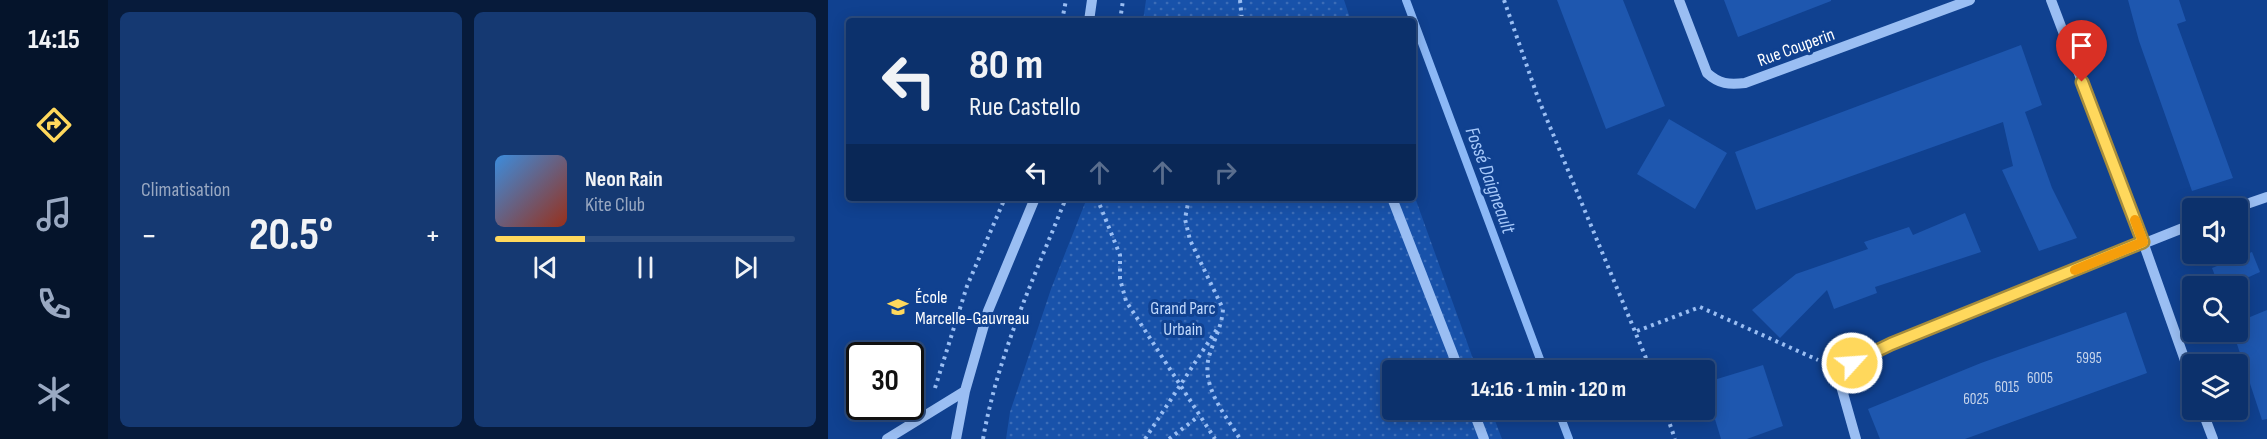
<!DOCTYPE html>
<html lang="fr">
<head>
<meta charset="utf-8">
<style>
  body { margin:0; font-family:"Sofia Sans Condensed",sans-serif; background:#153972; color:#f1f3f6; height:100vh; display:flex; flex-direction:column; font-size:22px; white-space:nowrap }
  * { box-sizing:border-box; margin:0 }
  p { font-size:20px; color:#9aa9c2 }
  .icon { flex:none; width:33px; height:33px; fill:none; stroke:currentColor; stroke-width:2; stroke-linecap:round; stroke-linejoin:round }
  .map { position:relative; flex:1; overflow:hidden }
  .side { display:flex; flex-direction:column; gap:12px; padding:12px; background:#071b3b; width:720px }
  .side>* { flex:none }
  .guide { position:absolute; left:18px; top:18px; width:570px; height:183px; border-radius:6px; box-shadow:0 3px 15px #0003,0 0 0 2px #2c4c7f; background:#0c316c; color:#f1f3f6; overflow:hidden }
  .tools { position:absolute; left:1354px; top:198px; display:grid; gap:12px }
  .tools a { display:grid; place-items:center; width:66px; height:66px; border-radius:6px; background:#0c316c; box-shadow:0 3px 15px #0003,0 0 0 2px #2c4c7f; font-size:30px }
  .speed { position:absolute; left:18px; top:342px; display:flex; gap:12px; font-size:30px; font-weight:700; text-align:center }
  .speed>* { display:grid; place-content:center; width:78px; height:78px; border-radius:50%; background:#0c316c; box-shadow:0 3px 15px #0003,0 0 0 2px #2c4c7f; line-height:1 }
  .speed .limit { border:3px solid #111; border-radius:9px; background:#fff; color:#111 }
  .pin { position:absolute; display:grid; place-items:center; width:51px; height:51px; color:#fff; margin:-62px -26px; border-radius:50% 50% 50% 0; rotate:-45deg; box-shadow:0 0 6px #0007 }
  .pin .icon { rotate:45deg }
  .me { position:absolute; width:66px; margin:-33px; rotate:64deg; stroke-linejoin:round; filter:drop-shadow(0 0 4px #0008) }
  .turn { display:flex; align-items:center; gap:21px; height:126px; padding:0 24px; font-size:27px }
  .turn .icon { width:78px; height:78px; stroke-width:2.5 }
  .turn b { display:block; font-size:42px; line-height:51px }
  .lanes { display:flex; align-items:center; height:57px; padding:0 24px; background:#0003; justify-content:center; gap:30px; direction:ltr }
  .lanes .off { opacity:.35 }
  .big { font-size:45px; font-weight:700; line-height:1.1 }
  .side .tile { flex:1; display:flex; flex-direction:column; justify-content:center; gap:9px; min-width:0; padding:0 21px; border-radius:9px; background:#153972 }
  .song { display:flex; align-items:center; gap:18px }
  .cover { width:72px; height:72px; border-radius:9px; background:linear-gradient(135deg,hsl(210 70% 55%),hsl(10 70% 35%)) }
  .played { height:6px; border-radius:3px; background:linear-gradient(90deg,#ffd85c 30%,#2c4c7f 30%) }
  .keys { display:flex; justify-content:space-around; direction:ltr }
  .heat { display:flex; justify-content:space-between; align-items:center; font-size:33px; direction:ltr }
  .side .tiles { flex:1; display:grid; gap:12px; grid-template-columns:repeat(2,1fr) }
  .trip { position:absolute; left:554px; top:360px; width:333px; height:60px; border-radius:6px; background:#0c316c; box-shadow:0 3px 15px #0003,0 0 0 2px #2c4c7f; font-weight:700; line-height:60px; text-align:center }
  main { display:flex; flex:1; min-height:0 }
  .tabs { display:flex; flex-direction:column; width:108px; justify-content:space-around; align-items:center; background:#05142b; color:#9aa9c2 }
  .tabs .icon { width:42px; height:42px }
  .tabs .active { color:#ffd85c }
  .tabs b { font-size:27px; color:#f1f3f6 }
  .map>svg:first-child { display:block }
  .grass { fill:url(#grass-dots) }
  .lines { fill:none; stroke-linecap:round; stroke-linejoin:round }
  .stream { stroke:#8cb8f6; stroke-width:8 }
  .building { fill:#1e57af }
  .path { stroke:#9abef3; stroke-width:4; stroke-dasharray:3 4.5; stroke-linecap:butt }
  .minor { stroke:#9abef3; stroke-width:10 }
  .route-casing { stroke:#a68c3c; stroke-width:15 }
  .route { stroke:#ffd85c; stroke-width:10 }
  .slow { stroke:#f59e0b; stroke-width:10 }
  .labels { text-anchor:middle; stroke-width:6; stroke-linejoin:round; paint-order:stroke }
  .number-label { font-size:15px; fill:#c7d5eb }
  .street-label { font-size:18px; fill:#fff; stroke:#104190 }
  .poi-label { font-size:18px; fill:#fff; stroke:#104190; text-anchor:start }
  .park-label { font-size:18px; fill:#c2dafd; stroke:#104190 }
  .water-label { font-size:20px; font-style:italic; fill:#a6c8fa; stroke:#104190 }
</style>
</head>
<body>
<main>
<nav class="tabs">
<b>14:15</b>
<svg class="icon active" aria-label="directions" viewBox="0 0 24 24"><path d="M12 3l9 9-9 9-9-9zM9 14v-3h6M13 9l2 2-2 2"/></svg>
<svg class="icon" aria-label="music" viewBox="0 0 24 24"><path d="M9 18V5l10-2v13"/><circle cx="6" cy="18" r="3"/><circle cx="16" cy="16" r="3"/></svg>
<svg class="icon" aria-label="phone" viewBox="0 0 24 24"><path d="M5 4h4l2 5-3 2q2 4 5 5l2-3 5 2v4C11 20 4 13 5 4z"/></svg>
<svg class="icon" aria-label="climate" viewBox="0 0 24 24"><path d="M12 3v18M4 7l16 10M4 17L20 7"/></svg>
</nav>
<section class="side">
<div class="tiles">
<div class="tile"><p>Climatisation</p>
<div class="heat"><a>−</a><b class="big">20.5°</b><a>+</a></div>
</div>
<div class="tile">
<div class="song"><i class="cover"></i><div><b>Neon Rain</b><p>Kite Club</p></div></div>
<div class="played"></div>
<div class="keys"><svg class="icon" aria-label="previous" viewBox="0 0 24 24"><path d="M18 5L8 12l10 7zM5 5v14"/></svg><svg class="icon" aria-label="pause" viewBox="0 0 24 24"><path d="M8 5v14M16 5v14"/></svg><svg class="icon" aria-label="next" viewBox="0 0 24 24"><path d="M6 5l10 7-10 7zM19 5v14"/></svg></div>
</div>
</div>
</section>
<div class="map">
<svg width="1439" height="439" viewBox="0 0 1439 439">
  <defs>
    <pattern id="grass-dots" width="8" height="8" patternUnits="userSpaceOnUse" patternTransform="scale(1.5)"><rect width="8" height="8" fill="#1852aa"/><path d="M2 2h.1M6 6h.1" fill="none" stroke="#3b6cb7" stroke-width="1.8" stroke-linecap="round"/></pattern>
  </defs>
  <rect width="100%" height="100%" fill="#104190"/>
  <path class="grass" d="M318 0H516L523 21H315Z
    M585 192 649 370H564V410H663L674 439H178L182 412 223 289 259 198H585Z"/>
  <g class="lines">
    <path class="stream" d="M578 0 716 370
      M730 410 741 439"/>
  </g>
  <path class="building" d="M729 0H795L837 106 778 129Z
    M896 0H1003V1L910 37Z
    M1300 0H1351L1358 21 1349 24 1405 178 1364 191 1311 41Z
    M1193 45 1214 105 1197 112 1224 188 1249 238 1211 251 1174 170 1185 166 1175 122 928 210 907 152Z
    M841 119 899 153 867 209 809 174Z
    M1137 213 1153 252 1047 287 1049 293 1006 309 999 290 952 338 924 310 968 274 1040 249 1036 242 1081 227 1085 235Z
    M1424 252 1432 272 1401 286H1391L1384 268Z
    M1439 310V419L1434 420 1405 332H1410V322Z
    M1298 312 1319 373 1137 439H1052L1040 409 1153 363Z
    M935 365 955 426 919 439H893L876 383Z"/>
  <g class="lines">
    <path class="path" d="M412 0 414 21
      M676 0 710 98 823 370
      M234 21 238 0
      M292 21 295 0
      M269 198 292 255V279L298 301 387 439
      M361 198 357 219 362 240 395 309C394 325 387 338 382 353 371 385 397 414 412 439
      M809 331 872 307 990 360
      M107 388 139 286 177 198
      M837 410 847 439
      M155 439C170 354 206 278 238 198
      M317 439 389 329
      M341 439 371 416"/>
    <path class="minor" d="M851 0 879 73C891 84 901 85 917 83L1142 0
      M1223 0 1315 242 1365 383
      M261 21 264 0
      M564 198 631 370
      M1407 208 1439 197
      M645 410 656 439
      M1374 410 1385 439
      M59 439 137 391
      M128 439 137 391 160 311 207 198
      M1028 439 1013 386 1024 363 1063 344 1365 224"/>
  </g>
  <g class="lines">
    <g class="route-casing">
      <path id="route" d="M1024 363 1063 344 1315 242 1254 82"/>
    </g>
    <use href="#route" class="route"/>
    <path class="slow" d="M1247 270 1315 242 1307 220"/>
  </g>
  <defs>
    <g id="school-bare" transform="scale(1.62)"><path d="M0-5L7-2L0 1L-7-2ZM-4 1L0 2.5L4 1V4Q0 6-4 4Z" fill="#ffd85c" stroke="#104190" stroke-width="2.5" paint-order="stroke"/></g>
  </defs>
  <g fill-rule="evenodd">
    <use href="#school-bare" x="70" y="307"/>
  </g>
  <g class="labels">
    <g class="number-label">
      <text x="1261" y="363">5995</text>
      <text x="1212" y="383">6005</text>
      <text x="1179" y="392">6015</text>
      <text x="1148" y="404">6025</text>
    </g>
    <g class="street-label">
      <text transform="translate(968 47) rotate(-20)" y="6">Rue Couperin</text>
    </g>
    <g class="poi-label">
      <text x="87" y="303">École<tspan x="87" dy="21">Marcelle-Gauvreau</tspan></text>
    </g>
    <g class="park-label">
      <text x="355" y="314">Grand Parc<tspan x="355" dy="21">Urbain</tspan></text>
    </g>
    <g class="water-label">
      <text transform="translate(663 180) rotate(70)" y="7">Fossé Daigneault</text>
    </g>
  </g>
</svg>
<div class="tools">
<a><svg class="icon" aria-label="sound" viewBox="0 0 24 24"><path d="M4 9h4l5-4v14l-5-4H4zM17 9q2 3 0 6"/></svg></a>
<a><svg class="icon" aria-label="search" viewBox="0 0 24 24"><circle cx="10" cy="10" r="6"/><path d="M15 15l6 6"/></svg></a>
<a><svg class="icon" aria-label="layers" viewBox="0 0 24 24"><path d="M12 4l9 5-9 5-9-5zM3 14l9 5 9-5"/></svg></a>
</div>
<div class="speed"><div class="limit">30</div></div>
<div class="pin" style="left:1254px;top:82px;background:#d93025"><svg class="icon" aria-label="arrive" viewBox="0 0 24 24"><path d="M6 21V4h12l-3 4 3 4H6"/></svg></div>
<svg class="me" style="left:1024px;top:363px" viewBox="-20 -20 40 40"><circle r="17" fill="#ffd85c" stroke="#fff" stroke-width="3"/><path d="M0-11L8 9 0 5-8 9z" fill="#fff"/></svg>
<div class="trip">14:16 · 1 min · 120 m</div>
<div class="guide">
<div class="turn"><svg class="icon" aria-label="left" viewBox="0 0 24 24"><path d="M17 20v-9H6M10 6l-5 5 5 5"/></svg><div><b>80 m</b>Rue Castello</div></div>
<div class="lanes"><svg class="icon" aria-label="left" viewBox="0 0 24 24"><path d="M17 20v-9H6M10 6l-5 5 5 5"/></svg><svg class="icon off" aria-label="ahead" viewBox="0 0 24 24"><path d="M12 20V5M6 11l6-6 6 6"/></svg><svg class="icon off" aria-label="ahead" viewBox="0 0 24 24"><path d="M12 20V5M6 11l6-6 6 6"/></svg><svg class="icon off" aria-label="right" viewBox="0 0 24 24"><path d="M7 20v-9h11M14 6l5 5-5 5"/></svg></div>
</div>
</div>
</main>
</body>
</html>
